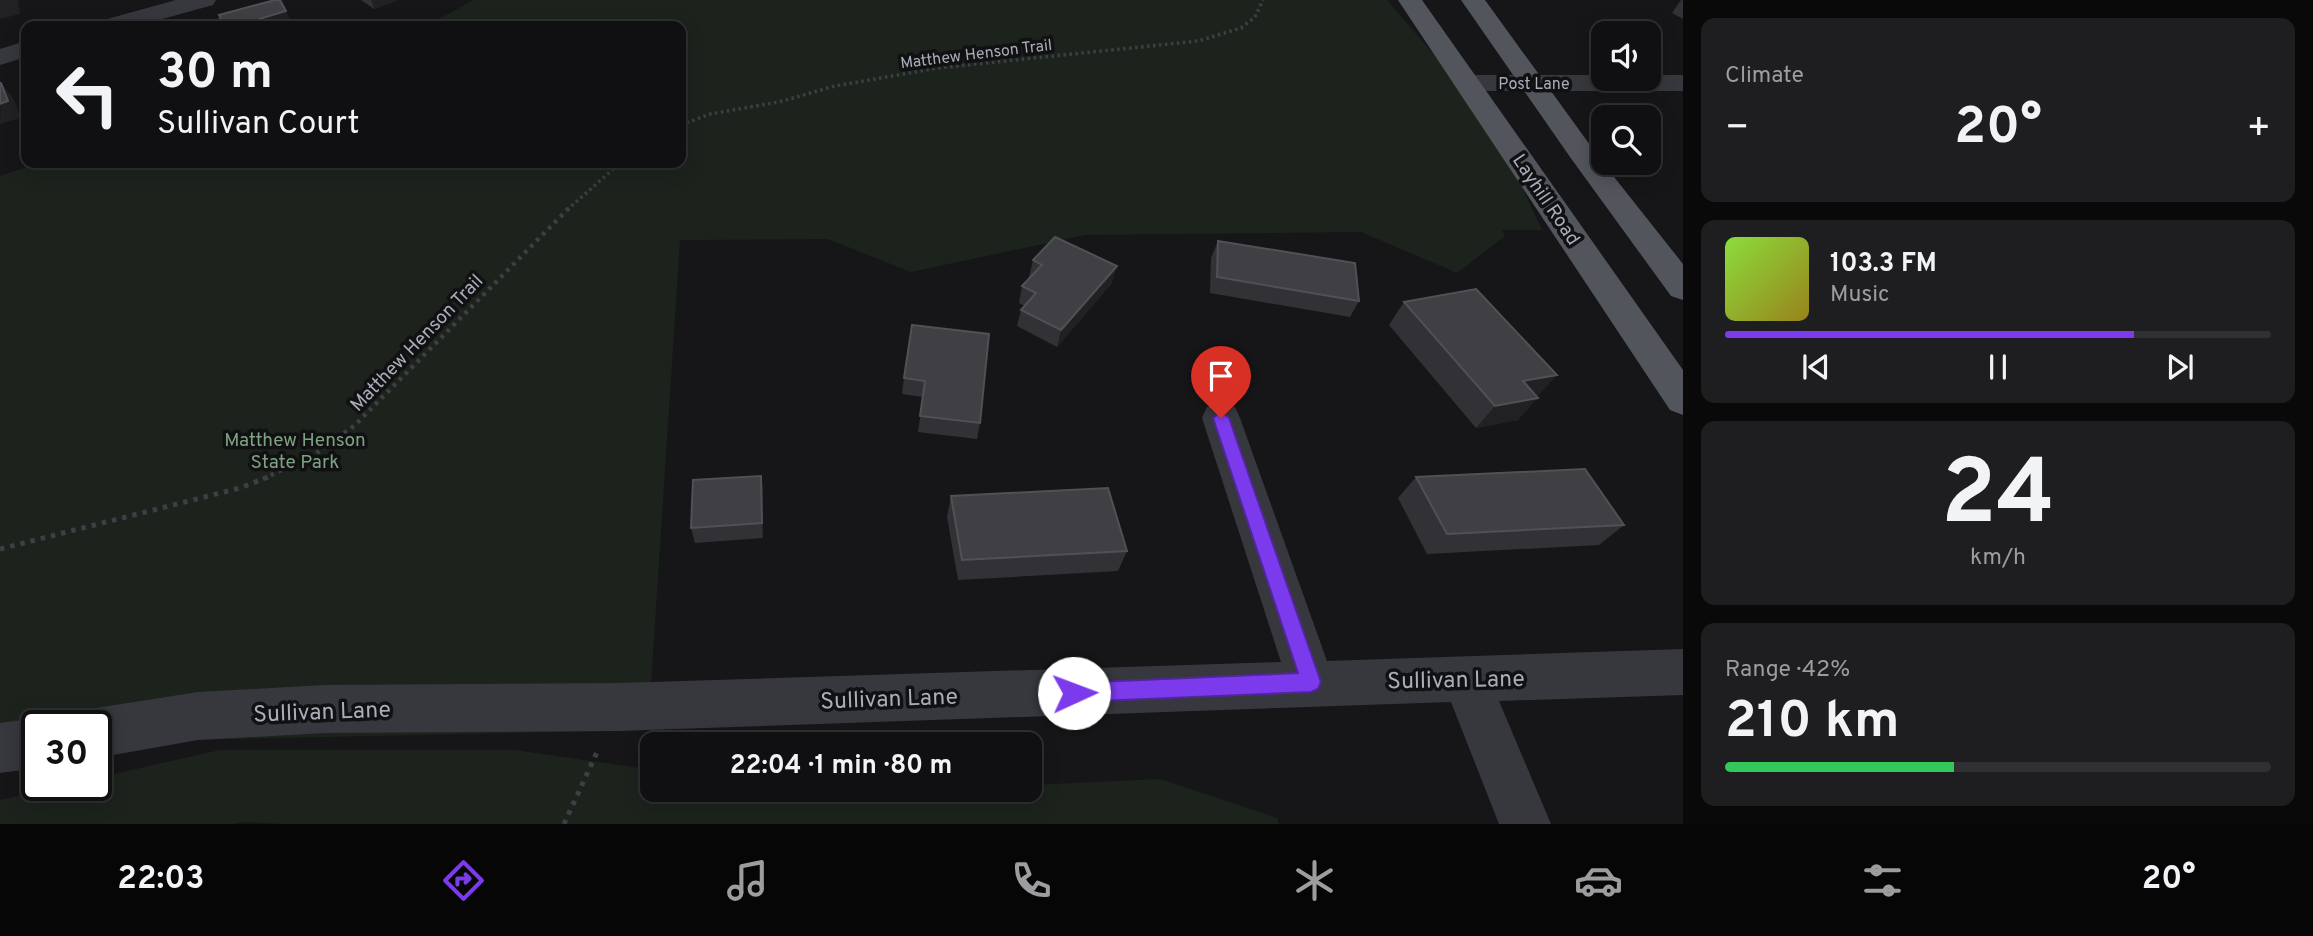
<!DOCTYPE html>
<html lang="en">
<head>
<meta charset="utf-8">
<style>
  body { margin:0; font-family:Overpass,sans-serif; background:#1e1e20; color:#f1f3f6; height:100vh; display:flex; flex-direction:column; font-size:26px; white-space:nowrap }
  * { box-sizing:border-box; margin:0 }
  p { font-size:23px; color:#9c9d9f }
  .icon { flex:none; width:38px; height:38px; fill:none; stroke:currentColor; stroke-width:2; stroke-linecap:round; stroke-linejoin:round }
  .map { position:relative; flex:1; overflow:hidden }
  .side { display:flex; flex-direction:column; gap:18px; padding:18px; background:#09090a; width:630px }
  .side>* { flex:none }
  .top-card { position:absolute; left:21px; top:21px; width:665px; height:147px; border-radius:14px; box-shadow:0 4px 18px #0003,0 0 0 2px #303032; background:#101012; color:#f1f3f6; overflow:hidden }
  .buttons { position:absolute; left:1591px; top:21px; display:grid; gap:14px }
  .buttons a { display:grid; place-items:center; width:70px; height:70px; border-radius:14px; background:#101012; box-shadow:0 4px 18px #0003,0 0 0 2px #303032; font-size:35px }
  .speed { position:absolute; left:21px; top:710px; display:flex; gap:14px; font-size:35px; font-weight:700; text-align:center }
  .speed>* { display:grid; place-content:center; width:91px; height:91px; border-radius:50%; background:#101012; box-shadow:0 4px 18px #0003,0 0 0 2px #303032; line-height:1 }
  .speed .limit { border:4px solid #111; border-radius:10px; background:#fff; color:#111 }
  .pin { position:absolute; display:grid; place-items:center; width:60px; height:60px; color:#fff; margin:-72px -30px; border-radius:50% 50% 50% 0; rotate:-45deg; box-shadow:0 0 7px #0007 }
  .pin .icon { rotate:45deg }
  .me { position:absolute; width:77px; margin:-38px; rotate:88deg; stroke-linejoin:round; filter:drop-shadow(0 0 5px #0008) }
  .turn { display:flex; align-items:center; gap:24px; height:147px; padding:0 21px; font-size:32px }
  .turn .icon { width:91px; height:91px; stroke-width:2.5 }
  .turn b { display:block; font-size:49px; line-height:60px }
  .big { font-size:52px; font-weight:700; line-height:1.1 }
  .side .widget { flex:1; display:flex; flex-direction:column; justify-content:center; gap:10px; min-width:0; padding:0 24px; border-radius:14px; background:#1e1e20 }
  .side .dial { align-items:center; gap:0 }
  .dial b { font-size:91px; line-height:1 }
  .song { display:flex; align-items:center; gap:21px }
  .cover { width:84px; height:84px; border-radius:10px; background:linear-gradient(135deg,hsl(90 70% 55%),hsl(50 70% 35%)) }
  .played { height:7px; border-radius:4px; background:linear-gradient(90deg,#7c3aed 75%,#303032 75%) }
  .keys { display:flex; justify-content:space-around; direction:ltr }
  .heat { display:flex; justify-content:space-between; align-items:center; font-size:38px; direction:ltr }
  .charge { height:10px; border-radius:5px; background:linear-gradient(90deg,#34c759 42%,#303032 0) }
  .trip { position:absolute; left:640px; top:732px; width:402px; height:70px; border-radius:14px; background:#101012; box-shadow:0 4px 18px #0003,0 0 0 2px #303032; font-weight:700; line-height:70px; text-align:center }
  .dock { display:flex; height:112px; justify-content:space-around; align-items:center; background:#060607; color:#9c9d9f }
  .dock .icon { width:49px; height:49px }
  .dock .current { color:#7c3aed }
  .dock b { font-size:32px; color:#f1f3f6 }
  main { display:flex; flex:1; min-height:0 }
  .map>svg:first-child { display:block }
  .green { fill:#1c231d }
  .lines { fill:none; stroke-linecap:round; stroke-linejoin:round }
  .path-far2 { stroke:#3d3f44; stroke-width:3.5; stroke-dasharray:2.5 3.5; stroke-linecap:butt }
  .path-far1 { stroke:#3d3f44; stroke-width:4.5; stroke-dasharray:3.5 5; stroke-linecap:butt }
  .path { stroke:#3d3f44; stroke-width:5; stroke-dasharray:4.5 6; stroke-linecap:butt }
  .minor { fill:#37383d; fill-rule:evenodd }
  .major { fill:#53555c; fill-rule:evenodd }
  .wall { fill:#323236 }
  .shaded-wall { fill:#212124 }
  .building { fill:#3f3f44; stroke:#4f5156; stroke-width:2 }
  .route { fill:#7c3aed; stroke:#51269a; stroke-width:2 }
  .labels { text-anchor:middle; stroke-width:7; stroke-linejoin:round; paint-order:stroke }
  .far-street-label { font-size:16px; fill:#a8adb8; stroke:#111113 }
  .street-label { font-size:19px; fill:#a8adb8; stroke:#111113 }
  .park-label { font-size:19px; fill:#7fa381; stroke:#111113 }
  .near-street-label { font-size:23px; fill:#a8adb8; stroke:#111113 }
</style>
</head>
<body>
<main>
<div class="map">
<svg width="1683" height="824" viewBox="0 0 1683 824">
  <rect width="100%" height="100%" fill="#161618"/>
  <path class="green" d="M474 0H1387L1491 121 1542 230H1502L1505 236 1457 273 1361 232 1085 235 911 272 828 239 680 240 648 730 96 742V726H37L0 744V176L39 163H681V26H426Z
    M220 750H515L653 770V789H790L822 794 928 789H1031V785L1160 779 1277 818 1279 824H281L244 822 232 824H0V800L64 786H96V778Z"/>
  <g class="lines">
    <path class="path-far2" d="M681 125 710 114 779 102 835 86 938 68 1198 41 1241 28 1255 17 1263 0
      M567 210 620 163"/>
    <path class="path-far1" d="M263 479 318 452 354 426 569 208"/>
    <path class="path" d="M0 549 240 488 268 477
      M564 824 597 752"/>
    <path class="minor" d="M176 0H216L213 5 137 26H96L100 21Z
      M26 41V57L0 65V49Z
      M1468 75H1603V79H1648V75H1683V91H1468L1458 89 1454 83 1458 77Z
      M1221 403 1235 407 1240 418 1327 661 1683 649V695L1499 701 1551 824H1499L1451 702 618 731 324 733 198 740 96 758V726H74L79 716 96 708 198 692 324 685 618 683 1281 662 1202 418 1207 407Z
      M37 718 55 726H37V768L0 773V723Z"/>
    <path class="major" d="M1398 0H1422L1683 370V415L1670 410Z
      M1461 0H1485L1603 163 1683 264V300L1671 296 1570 157Z"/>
  </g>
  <path class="wall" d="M361 0H398L374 9Z
    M1681 0H1683V19L1672 13Z
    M1218 241 1359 301 1350 317 1210 293 1211 258Z
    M1033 260 1112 283 1057 347 1017 326 1021 310 1025 306 1019 303 1022 286 1031 277H1029Z
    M1404 302 1537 396 1518 420 1476 428 1389 325Z
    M912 325 980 423 977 439 918 432 923 397 902 394 904 378Z
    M761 476 763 491V538L695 543 691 528Z
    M1416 477 1624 525 1599 545 1427 554 1398 498Z
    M951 496 1127 551 1118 571 958 580 947 517Z"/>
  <path class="shaded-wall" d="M0 0H18L20 14 0 19Z
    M371 0H398L374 9Z
    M286 11 294 26H263L259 19Z
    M1 83 14 99 21 118 0 124Z
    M1117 266 1112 283 1057 347 1061 330Z
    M1557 375 1537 397 1523 381Z
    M1538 398 1518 420 1476 428 1495 406Z
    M761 476 763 491V538L762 523Z"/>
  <path class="building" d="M275 0H280L286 11 259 19 263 26H195L221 19 219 15Z
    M0 83H1L8 101 0 104Z
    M1055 237 1117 266 1061 330 1021 310 1036 293 1022 286 1042 265 1033 260Z
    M1218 241 1355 263 1359 301 1217 277Z
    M1476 289 1557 375 1523 381 1538 398 1495 406 1404 302Z
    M912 325 989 334 980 423 920 416 925 381 904 378Z
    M1585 469 1624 525 1447 534 1416 477Z
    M761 476 762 523 691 528 693 480Z
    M1108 488 1127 551 962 560 951 496Z"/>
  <path class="route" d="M1221 411 1229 418 1321 682 1318 689 1311 692 1074 702 1067 699 1064 693 1067 686 1074 683 1298 673 1213 418Z"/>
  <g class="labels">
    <g class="far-street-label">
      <text transform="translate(976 53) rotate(-7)" y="6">Matthew Henson Trail</text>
      <text x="1534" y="89">Post Lane</text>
    </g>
    <g class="street-label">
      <text transform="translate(1547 199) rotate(56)" y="7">Layhill Road</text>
      <text transform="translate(416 342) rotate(-46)" y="7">Matthew Henson Trail</text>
    </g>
    <g class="park-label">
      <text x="295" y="446">Matthew Henson<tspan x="295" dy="22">State Park</tspan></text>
    </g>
    <g class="near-street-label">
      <text transform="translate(1456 679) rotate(-1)" y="8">Sullivan Lane</text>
      <text transform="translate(889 698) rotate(-2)" y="8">Sullivan Lane</text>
      <text transform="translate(322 711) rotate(-2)" y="8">Sullivan Lane</text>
    </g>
  </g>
</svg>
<div class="buttons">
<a><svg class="icon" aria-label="sound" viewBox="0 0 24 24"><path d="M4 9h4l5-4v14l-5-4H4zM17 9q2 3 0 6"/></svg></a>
<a><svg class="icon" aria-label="search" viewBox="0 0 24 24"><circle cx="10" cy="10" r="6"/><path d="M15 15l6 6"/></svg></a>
</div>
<div class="speed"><div class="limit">30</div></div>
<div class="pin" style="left:1221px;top:418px;background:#d93025"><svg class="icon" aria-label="arrive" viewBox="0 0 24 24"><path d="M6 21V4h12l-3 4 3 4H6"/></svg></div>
<svg class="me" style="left:1074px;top:693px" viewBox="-20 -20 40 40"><circle r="19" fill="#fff"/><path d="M0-13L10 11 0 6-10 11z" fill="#7c3aed"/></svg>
<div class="trip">22:04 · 1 min · 80 m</div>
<div class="top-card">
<div class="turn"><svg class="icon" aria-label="left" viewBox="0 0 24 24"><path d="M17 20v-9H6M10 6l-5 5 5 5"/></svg><div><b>30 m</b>Sullivan Court</div></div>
</div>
</div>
<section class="side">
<div class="widget"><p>Climate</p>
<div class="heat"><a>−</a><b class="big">20°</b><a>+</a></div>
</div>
<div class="widget">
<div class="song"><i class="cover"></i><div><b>103.3 FM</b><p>Music</p></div></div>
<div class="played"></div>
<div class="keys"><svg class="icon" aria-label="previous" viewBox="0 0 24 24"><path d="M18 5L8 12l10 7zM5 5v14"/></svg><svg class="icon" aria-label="pause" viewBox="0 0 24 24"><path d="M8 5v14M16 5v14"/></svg><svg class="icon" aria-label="next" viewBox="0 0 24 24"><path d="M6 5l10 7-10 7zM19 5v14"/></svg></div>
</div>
<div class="widget dial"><b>24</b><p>km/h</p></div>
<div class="widget"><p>Range · 42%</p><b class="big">210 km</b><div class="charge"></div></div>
</section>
</main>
<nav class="dock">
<b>22:03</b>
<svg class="icon current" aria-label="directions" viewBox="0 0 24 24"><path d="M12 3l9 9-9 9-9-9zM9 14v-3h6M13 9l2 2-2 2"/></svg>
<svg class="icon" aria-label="music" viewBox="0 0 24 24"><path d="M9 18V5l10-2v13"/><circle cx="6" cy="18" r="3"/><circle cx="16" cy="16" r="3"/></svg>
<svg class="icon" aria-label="phone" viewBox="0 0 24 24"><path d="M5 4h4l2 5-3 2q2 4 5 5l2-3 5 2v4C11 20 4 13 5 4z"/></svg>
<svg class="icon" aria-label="climate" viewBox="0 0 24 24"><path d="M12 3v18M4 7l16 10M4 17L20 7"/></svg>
<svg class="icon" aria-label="car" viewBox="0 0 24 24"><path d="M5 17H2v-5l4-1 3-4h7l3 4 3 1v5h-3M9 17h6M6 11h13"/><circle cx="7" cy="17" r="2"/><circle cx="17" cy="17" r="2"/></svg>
<svg class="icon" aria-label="filters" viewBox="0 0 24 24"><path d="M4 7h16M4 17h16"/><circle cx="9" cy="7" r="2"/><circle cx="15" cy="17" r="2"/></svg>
<b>20°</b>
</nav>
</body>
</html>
